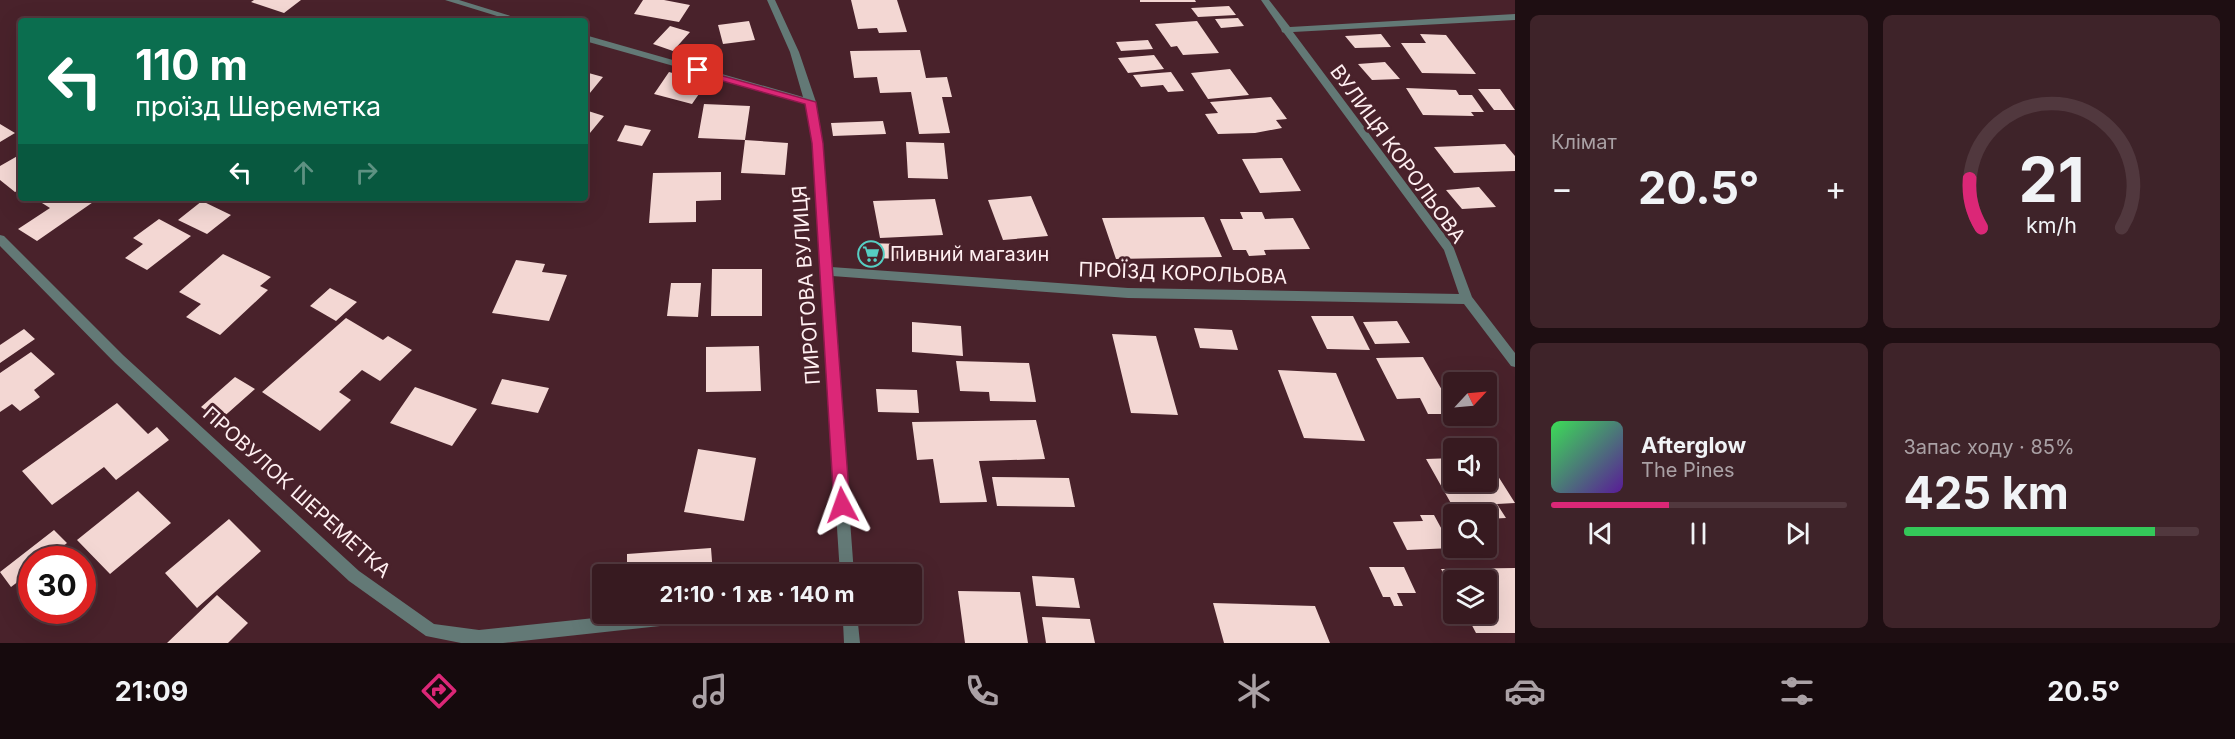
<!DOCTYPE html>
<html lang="uk">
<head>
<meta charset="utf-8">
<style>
  body { margin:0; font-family:Inter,sans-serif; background:#3e2329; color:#f1f3f6; height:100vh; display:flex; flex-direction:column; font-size:22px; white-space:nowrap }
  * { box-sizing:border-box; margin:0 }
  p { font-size:20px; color:#aaa1a5 }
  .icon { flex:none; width:33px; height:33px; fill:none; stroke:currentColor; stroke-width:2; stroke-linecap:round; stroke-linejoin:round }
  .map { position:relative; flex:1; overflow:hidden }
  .details { display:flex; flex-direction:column; gap:15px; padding:15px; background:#1e0e12; width:720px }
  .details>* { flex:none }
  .top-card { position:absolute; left:18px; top:18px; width:570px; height:183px; border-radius:6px; box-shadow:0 6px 24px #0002,0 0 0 2px #51383e; background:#0b6e4f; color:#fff; overflow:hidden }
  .needle { width:39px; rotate:64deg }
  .controls { position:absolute; left:1443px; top:372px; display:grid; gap:12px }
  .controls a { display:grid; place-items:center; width:54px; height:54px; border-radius:6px; background:#371a20; box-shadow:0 6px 24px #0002,0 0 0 2px #51383e; font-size:30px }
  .speed { position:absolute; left:18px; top:546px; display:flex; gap:12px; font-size:30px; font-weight:700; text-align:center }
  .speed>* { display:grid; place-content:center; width:78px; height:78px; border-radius:50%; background:#371a20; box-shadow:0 6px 24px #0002,0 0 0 2px #51383e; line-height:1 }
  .speed .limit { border:9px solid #d22; background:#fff; color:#111 }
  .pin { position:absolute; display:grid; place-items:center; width:51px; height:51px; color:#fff; margin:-26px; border-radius:12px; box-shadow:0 3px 9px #0006 }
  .me { position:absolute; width:66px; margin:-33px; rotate:356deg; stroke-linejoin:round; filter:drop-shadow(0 0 4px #0008) }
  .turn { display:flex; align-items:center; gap:21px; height:126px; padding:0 18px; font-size:27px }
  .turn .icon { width:78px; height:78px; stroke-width:2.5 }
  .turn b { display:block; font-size:42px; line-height:51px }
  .lanes { display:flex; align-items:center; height:57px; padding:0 18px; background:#0003; justify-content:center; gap:30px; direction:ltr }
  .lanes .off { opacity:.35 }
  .big { font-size:45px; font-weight:700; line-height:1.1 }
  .details .widget { flex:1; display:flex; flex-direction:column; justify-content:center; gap:9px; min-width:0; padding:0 21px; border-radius:9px; background:#3e2329 }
  .details .dial { align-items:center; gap:0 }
  .dial svg { height:156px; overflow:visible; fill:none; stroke:#51383e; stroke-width:7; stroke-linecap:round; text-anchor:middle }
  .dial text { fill:#f1f3f6; stroke:none }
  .song { display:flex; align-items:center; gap:18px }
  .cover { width:72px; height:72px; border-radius:9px; background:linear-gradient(135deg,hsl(130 70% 55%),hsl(270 70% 35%)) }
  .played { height:6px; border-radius:3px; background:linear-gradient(90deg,#db2777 40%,#51383e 40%) }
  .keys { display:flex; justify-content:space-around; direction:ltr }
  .heat { display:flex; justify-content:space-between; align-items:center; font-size:33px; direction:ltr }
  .charge { height:9px; border-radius:4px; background:linear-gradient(90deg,#34c759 85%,#51383e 0) }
  .details .tiles { flex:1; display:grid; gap:15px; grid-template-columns:repeat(2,1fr) }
  .trip { position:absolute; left:592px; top:564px; width:330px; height:60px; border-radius:6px; background:#371a20; box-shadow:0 6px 24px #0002,0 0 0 2px #51383e; font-weight:700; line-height:60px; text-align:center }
  .tab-bar { display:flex; height:96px; justify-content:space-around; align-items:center; background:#160a0d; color:#aaa1a5 }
  .tab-bar .icon { width:42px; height:42px }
  .tab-bar .active { color:#db2777 }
  .tab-bar b { font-size:27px; color:#f1f3f6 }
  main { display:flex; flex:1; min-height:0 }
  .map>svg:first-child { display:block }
  .building { fill:#f3d7d3 }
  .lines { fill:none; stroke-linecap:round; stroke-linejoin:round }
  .street { fill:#637976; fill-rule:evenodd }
  .route { fill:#db2777; stroke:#8e194d; stroke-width:1.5 }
  .labels { text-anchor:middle; stroke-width:6; stroke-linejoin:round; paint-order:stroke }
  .street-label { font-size:20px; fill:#ffeff1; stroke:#49222b }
  .poi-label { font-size:20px; fill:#ffeff1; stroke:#49222b; text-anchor:start }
</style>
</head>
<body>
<main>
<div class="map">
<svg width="1515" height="643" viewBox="0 0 1515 643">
  <rect width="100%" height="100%" fill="#49222b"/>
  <path class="building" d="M254 0H301L284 13 251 2Z
    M643 0H664L690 5 679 22 634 14Z
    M851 0H897L907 32 879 33 877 28 858 29Z
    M1140 0H1195L1196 2H1140Z
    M1229 6 1236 15 1198 17 1191 8Z
    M1238 18 1244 26 1221 28 1215 19Z
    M749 21 755 40 723 44 718 25Z
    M1197 21 1219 53 1183 55 1177 46 1171 47 1155 24Z
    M670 26 690 32 673 51 653 44Z
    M1381 34 1391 47 1355 48 1345 36Z
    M1420 34 1446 35 1476 74 1422 73 1401 43H1426Z
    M1148 40 1153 49 1121 51 1116 42Z
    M920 50 926 78 947 77 952 97H942L950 133 919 134 911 92 880 93 877 77 854 78 850 51Z
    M1154 55 1164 69 1128 73 1118 58Z
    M1385 62 1400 79 1372 80 1358 64Z
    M1230 69 1249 95 1208 99 1191 73Z
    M585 72 603 77 585 99Z
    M669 72 690 78 684 87 701 91 692 104 654 94Z
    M1171 72 1184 91 1168 92 1163 85 1141 87 1133 75Z
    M1406 88 1456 90 1459 95H1472L1484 112H1471L1474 116 1423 115Z
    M1478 89H1500L1515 110H1494Z
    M1271 97 1287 119 1276 120 1282 128 1255 133 1218 134 1205 114 1218 113 1210 102Z
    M704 104 750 106 745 140 788 143 785 175 741 173 745 140 698 138Z
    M585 110 604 116 585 139Z
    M883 121 886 134 833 136 831 123Z
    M0 124 15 133 0 142Z
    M625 125 651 130 642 146 617 141Z
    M906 142 944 143 948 179 908 178Z
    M1505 144 1515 156V171L1454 173 1434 147Z
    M21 154V189L15 192 0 180V166Z
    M1282 158 1301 191 1260 193 1242 159Z
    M721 172V200L696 201V222L649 223 653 173Z
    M1479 187 1496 207 1462 209 1446 190Z
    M1031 196 1048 236 1003 240 988 200Z
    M34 198H99L37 241 18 229 50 208Z
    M935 199 943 235 880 238 873 201Z
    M202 201 231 215 207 234 178 220Z
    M1240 212H1262L1265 219 1293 218 1310 249 1264 250 1266 255 1249 256 1246 250H1233L1220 219H1243Z
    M1204 217 1222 257 1116 259 1102 218Z
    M159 219 191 236 147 270 125 258 143 244 133 238Z
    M865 243 904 244 905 259 872 258 866 254Z
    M223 254 271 277 260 286 268 290 220 335 186 317 201 304 179 292Z
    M516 260 545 264 542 272 567 275 549 321 492 313Z
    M712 269H762V316H711Z
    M671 283H701L698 317 667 316Z
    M330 288 357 302 336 321 310 306Z
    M1311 316H1353L1370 350 1327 349Z
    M346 318 383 340 388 336 412 350 380 381 362 370 339 392 351 400 320 431 262 392Z
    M1397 321 1410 343 1375 344 1363 322Z
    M912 322 961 326 963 356 912 352Z
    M1194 328 1232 330 1238 350 1200 348Z
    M24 329 35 339 0 363V345Z
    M1112 334 1156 336 1178 415 1131 413Z
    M759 346 761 391 706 392V347Z
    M31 352 55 374 34 390 40 397 20 411 12 404 0 412V373Z
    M1423 357 1454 411V414H1428L1420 398 1397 399 1376 358Z
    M956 361 1029 363 1036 402 990 401 989 392 960 391Z
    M1278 370 1336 373 1365 441 1304 438Z
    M235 377 255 389 220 420 201 407Z
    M502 379 549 388 538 413 491 404Z
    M415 387 477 409 452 446 390 423Z
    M876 389 917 390 919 413 878 412Z
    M117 403 148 434 157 427 169 440 116 480 104 467 52 505 22 471Z
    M1036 420 1045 459 979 461 987 502 940 503 933 459 917 460 912 422Z
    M698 449 756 458 744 521 684 512Z
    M1454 458V482H1486V465H1491L1515 503 1497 504 1506 518 1486 519V514H1457L1426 459Z
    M992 477 1069 478 1075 507 997 506Z
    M138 491 171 523 110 574 77 540Z
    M1420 515H1434L1452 548 1407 550 1393 522 1423 521Z
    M229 519 261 551 197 608 165 573Z
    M54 530 67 543 46 560H32V571L11 587 0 572Z
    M711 548 713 574H627V554Z
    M1369 567H1404L1416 593H1397L1403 606H1394L1390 597H1383Z
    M1515 568V633H1476L1466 614H1486V580H1454V592L1441 569Z
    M1032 576 1074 578 1080 608 1036 606Z
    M958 591 1020 592 1028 643H965Z
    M217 595 248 623 228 643H167Z
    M1213 603 1315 606 1330 643H1224Z
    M1042 617 1090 619 1095 643H1046Z"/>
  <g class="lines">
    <path class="street" d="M445 0H459L527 21H513Z
      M767 0H775L799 52 816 102 822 143 831 267 1128 288 1459 294 1444 250 1284 33 1282 32 1281 29 1261 0H1269L1290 27 1515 14V20L1293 32 1453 246 1472 297 1515 353V367L1511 366 1464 304 1128 298 832 276 854 574H840L812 143 805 103 585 41V35L803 97 790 52Z
      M0 235 4 236 123 355 359 571 434 624 479 630 633 614H704L702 619 697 622 503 643H461L426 636 349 581 115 363 0 246Z
      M815 614H857L860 643H844L843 622H823L818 619Z"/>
  </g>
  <path class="route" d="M694 68 816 102 823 143 850 505 848 510 842 512 837 510 834 505 812 143 805 104 694 73Z"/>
  <defs>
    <g id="supermarket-ring" transform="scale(1.35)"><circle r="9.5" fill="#49222b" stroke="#56cec3" stroke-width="1.5"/><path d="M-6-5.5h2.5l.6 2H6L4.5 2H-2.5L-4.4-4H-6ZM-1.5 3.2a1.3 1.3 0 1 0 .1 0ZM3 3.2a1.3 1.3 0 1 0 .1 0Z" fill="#56cec3"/></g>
  </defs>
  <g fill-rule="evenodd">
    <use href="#supermarket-ring" x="871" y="254"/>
  </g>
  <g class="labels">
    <g class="street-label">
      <text transform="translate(1398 154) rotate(54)" y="7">ВУЛИЦЯ КОРОЛЬОВА</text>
      <text transform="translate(1183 273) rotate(2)" y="7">ПРОЇЗД КОРОЛЬОВА</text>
      <text transform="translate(806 285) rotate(-94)" y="7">ПИРОГОВА ВУЛИЦЯ</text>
      <text transform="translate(297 492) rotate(42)" y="7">ПРОВУЛОК ШЕРЕМЕТКА</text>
    </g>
    <g class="poi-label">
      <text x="890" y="261">Пивний магазин</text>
    </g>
  </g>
</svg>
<div class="controls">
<a><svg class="needle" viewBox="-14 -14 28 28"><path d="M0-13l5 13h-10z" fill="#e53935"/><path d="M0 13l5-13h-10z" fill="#aaa1a5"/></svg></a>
<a><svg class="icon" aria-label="sound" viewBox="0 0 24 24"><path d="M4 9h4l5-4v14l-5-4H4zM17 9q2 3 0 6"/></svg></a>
<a><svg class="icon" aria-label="search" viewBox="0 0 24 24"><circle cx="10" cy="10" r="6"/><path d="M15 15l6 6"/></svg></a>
<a><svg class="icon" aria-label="layers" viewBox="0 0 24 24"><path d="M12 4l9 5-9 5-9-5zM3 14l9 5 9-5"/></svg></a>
</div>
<div class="speed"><div class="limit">30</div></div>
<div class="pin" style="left:698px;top:70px;background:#d93025"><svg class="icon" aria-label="arrive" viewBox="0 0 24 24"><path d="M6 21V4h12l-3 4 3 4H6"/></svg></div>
<svg class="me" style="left:842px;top:505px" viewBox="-20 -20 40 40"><path d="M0-17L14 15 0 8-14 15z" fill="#db2777" stroke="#fff" stroke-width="4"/></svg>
<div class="trip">21:10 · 1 хв · 140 m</div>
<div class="top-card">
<div class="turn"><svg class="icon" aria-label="left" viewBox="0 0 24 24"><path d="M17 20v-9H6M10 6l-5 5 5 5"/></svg><div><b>110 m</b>проїзд Шереметка</div></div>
<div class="lanes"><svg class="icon" aria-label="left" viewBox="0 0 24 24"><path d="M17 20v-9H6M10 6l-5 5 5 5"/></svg><svg class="icon off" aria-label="ahead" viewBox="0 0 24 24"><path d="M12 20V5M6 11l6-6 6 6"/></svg><svg class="icon off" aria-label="right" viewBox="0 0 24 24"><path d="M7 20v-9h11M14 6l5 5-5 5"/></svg></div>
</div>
</div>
<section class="details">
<div class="tiles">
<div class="widget"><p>Клімат</p>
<div class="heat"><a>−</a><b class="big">20.5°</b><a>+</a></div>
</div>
<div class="widget dial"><svg viewBox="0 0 100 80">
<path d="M14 69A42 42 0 1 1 86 69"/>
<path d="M14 69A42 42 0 0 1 8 44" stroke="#db2777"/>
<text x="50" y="56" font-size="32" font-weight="700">21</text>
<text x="50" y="72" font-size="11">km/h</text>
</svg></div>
<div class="widget">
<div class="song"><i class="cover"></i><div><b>Afterglow</b><p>The Pines</p></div></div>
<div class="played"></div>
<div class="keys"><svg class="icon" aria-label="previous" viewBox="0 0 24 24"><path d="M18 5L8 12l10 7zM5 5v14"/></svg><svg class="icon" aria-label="pause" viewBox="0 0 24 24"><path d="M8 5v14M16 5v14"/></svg><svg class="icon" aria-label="next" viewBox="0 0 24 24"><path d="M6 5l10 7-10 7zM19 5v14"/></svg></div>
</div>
<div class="widget"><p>Запас ходу · 85%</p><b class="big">425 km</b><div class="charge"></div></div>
</div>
</section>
</main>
<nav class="tab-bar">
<b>21:09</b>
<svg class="icon active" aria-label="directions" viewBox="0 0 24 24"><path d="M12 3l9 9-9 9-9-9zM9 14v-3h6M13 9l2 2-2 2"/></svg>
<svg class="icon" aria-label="music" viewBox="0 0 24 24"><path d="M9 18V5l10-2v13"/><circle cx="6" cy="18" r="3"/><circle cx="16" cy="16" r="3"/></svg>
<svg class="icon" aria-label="phone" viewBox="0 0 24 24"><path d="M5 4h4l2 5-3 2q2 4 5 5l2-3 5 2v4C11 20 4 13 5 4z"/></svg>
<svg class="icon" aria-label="climate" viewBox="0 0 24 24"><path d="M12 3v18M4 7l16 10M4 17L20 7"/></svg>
<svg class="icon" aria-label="car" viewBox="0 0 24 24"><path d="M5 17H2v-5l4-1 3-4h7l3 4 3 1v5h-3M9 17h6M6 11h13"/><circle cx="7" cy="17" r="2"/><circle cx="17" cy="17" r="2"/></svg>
<svg class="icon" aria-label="filters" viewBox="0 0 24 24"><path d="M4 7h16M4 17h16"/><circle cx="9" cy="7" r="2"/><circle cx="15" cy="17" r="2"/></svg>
<b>20.5°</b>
</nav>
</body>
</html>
